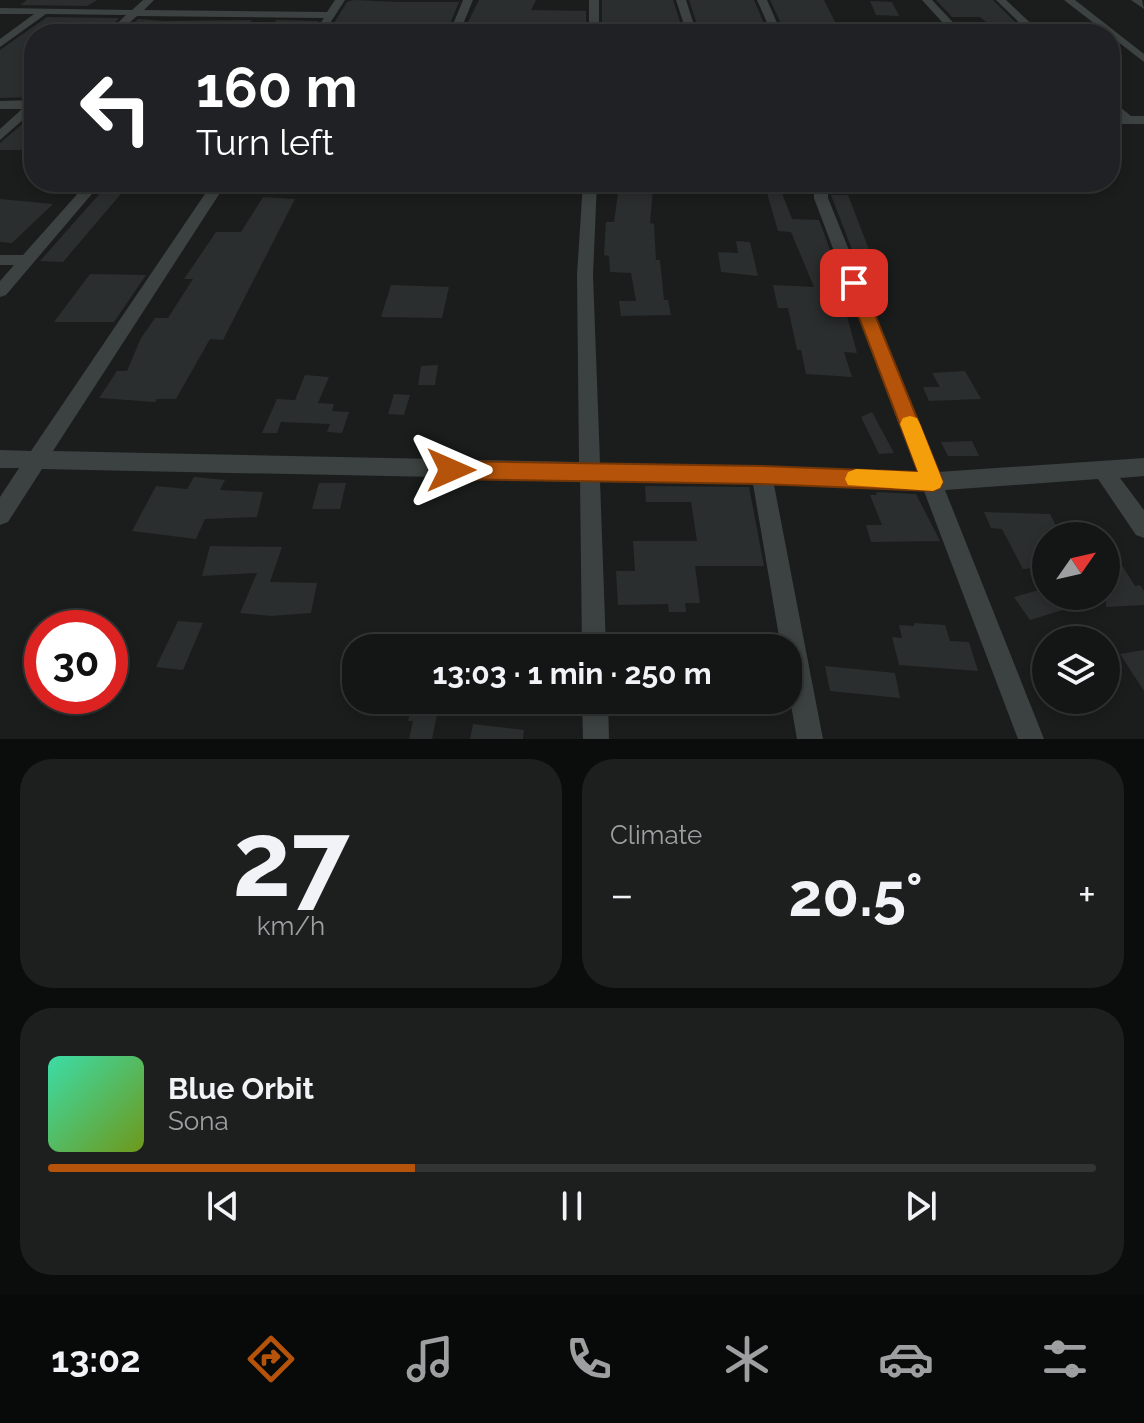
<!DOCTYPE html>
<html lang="en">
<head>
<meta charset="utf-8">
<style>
  body { margin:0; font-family:Raleway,sans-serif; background:#1d1f1f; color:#f1f3f6; height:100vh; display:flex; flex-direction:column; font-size:30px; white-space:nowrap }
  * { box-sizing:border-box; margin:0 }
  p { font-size:26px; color:#9d9fa1 }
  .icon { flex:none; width:44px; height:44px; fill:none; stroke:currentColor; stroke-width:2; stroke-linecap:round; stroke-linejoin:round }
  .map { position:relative; height:739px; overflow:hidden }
  .panel { display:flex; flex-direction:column; gap:20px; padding:20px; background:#0b0c0c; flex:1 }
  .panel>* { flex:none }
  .hud { position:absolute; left:24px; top:24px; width:1096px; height:168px; border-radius:32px; box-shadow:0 4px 12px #0003,0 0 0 2px #333535; background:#202124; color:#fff; overflow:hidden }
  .needle { width:52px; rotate:56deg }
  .controls { position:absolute; left:1032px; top:522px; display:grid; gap:16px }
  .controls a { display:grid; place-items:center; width:88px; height:88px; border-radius:50%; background:#141616; box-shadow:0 4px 12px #0003,0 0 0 2px #333535; font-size:40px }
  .speed { position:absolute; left:24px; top:610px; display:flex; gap:16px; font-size:40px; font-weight:700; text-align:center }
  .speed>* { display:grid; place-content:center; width:104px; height:104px; border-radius:50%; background:#141616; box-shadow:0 4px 12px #0003,0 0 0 2px #333535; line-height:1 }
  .speed .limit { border:12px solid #d22; background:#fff; color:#111 }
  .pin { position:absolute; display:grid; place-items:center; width:68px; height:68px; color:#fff; margin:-34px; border-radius:16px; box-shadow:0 4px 12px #0006 }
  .me { position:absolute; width:88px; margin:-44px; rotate:90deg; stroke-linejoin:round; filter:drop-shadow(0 0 6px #0008) }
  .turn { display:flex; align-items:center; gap:28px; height:168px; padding:0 40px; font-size:36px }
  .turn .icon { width:104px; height:104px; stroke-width:2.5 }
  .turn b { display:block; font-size:56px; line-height:68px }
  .big { font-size:60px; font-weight:700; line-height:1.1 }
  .panel .tile { flex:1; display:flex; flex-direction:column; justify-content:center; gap:12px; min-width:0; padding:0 28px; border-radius:32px; background:#1d1f1f }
  .panel .dial { align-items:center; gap:0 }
  .dial b { font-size:104px; line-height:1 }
  .song { display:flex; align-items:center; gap:24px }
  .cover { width:96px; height:96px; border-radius:12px; background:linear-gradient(135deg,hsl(160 70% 55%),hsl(80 70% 35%)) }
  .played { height:8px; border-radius:4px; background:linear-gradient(90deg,#b45309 35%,#333535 35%) }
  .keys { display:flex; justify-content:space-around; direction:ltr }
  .heat { display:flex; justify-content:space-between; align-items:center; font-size:44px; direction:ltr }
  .panel .tiles { flex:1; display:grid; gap:20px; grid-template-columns:1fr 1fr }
  .tile:last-child { grid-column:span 2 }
  .trip { position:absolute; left:342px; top:634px; width:460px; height:80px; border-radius:32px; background:#141616; box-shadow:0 4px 12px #0003,0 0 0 2px #333535; font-weight:700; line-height:80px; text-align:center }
  .menu { display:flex; height:128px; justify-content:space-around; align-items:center; background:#080909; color:#9d9fa1 }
  .menu .icon { width:56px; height:56px }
  .menu .on { color:#b45309 }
  .menu b { font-size:36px; color:#f1f3f6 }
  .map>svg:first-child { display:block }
  .building { fill:#2b2e2e }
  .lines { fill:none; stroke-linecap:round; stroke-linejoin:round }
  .minor { fill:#3c4241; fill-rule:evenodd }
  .route { fill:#b45309; stroke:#753606; stroke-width:2 }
  .slow { fill:#f59e0b }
</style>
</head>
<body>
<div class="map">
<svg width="1144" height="739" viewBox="0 0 1144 739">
  <rect width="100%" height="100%" fill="#1b1d1d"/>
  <path class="building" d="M27 0H97L87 6 20 5Z
    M353 0 400 2H459L446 34H327L347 2Z
    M479 0H536L531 10 586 11V34H462Z
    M602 0H673L684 34H602Z
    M689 0H754L766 28H757L760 34H700Z
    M770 0H824L839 30 789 33 786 28H783Z
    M936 0H993L1027 34H1001L980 17H952Z
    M870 1 892 2 899 16 876 15Z
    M47 17 119 18 103 34H34V55L24 62H34V97L0 98V50Z
    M138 19 165 21 252 20 245 29 235 33 121 34Z
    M276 20 318 21 310 34H269Z
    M34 114V150H0V143Z
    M110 182H131L63 262 40 261Z
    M619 186 653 189 650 223 654 224 656 260H660L664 300H668L671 315 621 316 619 301H636L631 273 610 272 609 256 604 255 606 222H614Z
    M767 193H782L792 219 819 220 836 266 834 268 857 353 844 352 852 377 806 374 801 350H797L788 308H778L773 285 814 287 791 232 778 231Z
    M831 195H848L875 265H858Z
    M263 197 295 199 223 340 210 339 176 399H157L155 402 99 398 117 371H127L141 338 155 318H168L193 279H184L216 232H241Z
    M0 199 53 204 12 243 0 242Z
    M736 241 750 242 758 276 721 272 718 252 738 253Z
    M90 274 146 275 114 322H54Z
    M391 285 449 287 442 318 381 317Z
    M438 365 435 385H418L421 366Z
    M965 371 981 399 929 401 923 387H940L932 373Z
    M305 375 329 377 318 403 334 404 332 411 349 412 342 433 327 432 330 424 281 422 277 433H262L277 399 295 400Z
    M394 394 410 395 404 415 388 414Z
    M872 412 894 453 879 454 861 417Z
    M972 441 979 456H948L941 442Z
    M194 477 225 480 220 490 263 492 257 517 205 519 196 539 132 531 156 486 187 489Z
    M319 483H346L340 509H312Z
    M645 486 749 487 764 566H695L700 603H685L686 612H669L668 604 618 605 616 571H635L633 541H697L691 502H646Z
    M876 492 916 494 940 541 871 542 866 525H882L870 495H877Z
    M984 512 1050 514 1059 531 1046 530V567L1023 569 1002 529 991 528Z
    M1106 540 1135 586 1140 585 1144 591V605L1106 607V569L1111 568Z
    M210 546 282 547 270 582 317 583 311 613 271 616 240 613 257 573 202 576Z
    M1046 588V596H1056L1066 609 1030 620 1014 597Z
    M178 621 203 623 183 670 156 667Z
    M914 623 945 625 950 641 969 642 978 671 899 665 892 637 902 638 899 625 914 626Z
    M1144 650V691L1120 654Z
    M825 666 895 673 900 698 830 691Z
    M413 700H440L432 739H409L413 721H408Z
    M473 724 524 730 523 739H470Z"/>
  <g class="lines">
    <path class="minor" d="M143 0H154L144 10 327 12 335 0H345L323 34H313L324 18 137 16 117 34H106L126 15 46 14 0 47V39L34 14H0V8L132 10Z
      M463 0H473L459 34H449Z
      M589 0H599V34H589Z
      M676 0H686L697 34H687Z
      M757 0H767L782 34H772Z
      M922 0H932L964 34H953Z
      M996 0H1006L1042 34H1031Z
      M1064 0H1075L1144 54V62Z
      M1131 0H1142L1144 9Z
      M1110 99 1131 116H1144V124H1110V116H1117L1110 110Z
      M34 100V110L0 140V129L22 109H0V101Z
      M88 182H102L6 295 0 297V281L14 265H0V255H23Z
      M213 182H227L53 451 579 462 577 275 583 182H597L593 275 600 463 917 472 814 198V189L821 182H834L828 190V198L938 472 1144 458V476L1120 478 1144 510V538L1136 535 1098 479 945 490 1044 739H1018L924 491 774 485 823 739H797L788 688V648H781L753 484 600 481 606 648H582L580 480 42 469 8 522 0 525V497L19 468H0V450L31 451Z
      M582 700H608L609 739H583Z"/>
  </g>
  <path class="route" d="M854 277 862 283 943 482 940 488 933 491 762 484 451 479 444 477 441 470 444 464 451 461 762 466 918 472 846 283Z"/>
  <path class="slow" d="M910 416 917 418 920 424 943 482 940 488 933 491 848 485 845 479 848 472 856 469 918 472 900 424 903 418Z"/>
</svg>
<div class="controls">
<a><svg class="needle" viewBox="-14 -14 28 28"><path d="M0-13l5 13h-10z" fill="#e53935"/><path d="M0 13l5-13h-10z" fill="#9d9fa1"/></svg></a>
<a><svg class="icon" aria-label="layers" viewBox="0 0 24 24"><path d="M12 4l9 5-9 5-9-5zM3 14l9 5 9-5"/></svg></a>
</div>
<div class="speed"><div class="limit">30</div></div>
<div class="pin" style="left:854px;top:283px;background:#d93025"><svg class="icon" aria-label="arrive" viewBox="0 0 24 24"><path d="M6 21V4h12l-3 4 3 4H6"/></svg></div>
<svg class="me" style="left:451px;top:470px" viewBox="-20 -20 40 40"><path d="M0-17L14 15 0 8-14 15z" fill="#b45309" stroke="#fff" stroke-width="4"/></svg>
<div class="trip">13:03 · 1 min · 250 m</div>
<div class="hud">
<div class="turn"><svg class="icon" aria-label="left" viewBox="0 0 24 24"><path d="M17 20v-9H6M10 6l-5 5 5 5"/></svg><div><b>160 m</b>Turn left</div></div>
</div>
</div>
<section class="panel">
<div class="tiles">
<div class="tile dial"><b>27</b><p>km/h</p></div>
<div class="tile"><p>Climate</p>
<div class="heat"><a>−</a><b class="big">20.5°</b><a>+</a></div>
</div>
<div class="tile">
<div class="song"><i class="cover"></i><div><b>Blue Orbit</b><p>Sona</p></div></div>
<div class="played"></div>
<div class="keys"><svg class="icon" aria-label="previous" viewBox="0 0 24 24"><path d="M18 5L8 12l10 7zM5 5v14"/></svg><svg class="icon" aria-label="pause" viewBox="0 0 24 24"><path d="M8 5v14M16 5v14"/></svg><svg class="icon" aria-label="next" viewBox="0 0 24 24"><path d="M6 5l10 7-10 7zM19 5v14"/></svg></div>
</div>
</div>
</section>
<nav class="menu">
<b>13:02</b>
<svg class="icon on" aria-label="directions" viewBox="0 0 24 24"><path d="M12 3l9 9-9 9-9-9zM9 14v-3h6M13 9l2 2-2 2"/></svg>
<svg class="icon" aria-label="music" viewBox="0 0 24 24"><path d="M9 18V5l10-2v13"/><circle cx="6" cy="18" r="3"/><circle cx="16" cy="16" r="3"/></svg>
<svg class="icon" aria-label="phone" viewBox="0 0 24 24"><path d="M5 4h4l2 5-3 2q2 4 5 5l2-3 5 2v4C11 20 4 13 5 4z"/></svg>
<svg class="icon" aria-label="climate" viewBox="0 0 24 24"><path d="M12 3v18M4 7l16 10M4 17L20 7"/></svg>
<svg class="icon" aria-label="car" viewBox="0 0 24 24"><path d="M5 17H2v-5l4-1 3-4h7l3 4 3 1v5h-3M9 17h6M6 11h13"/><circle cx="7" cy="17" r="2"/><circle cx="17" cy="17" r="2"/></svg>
<svg class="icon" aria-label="filters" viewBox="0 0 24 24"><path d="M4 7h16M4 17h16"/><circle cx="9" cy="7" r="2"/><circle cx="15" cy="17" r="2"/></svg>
</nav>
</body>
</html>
